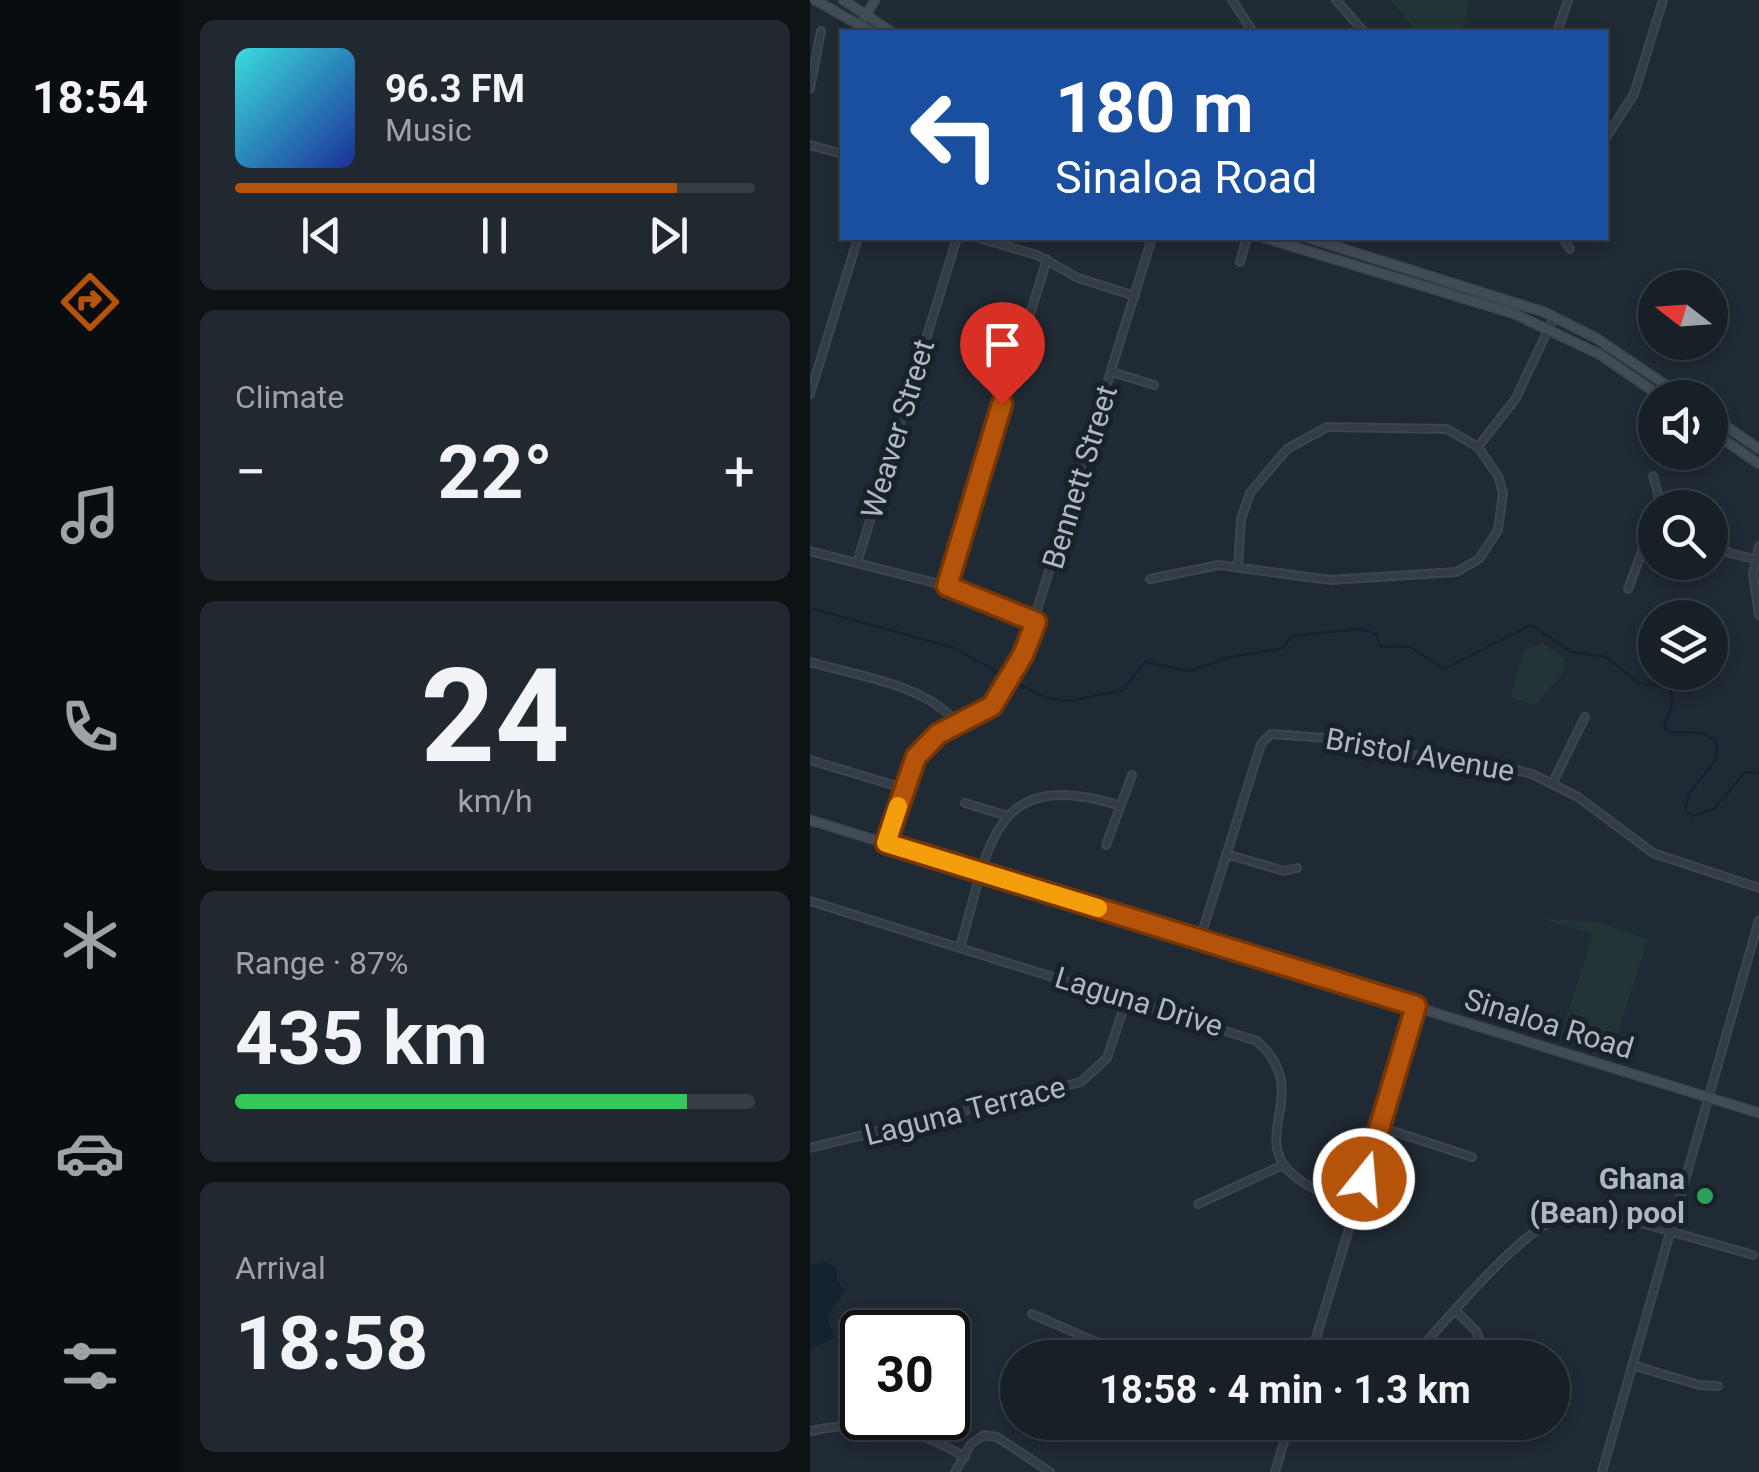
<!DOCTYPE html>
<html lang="en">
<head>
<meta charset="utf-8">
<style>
  body { margin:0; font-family:Roboto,sans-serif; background:#21282f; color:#f1f3f6; height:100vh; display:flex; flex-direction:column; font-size:38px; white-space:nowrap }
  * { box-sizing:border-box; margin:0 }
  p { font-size:32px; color:#9fa3a7 }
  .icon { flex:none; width:55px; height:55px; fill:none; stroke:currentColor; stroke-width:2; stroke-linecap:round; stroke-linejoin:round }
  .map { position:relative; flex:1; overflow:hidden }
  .sheet { display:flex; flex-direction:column; gap:20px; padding:20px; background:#0d1215; width:630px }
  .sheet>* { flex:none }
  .banner { position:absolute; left:30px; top:30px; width:768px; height:210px; border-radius:0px; box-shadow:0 5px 15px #0003,0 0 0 2px #363e44; background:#1a4fa0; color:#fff; overflow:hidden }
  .needle { width:65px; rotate:287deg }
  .fabs { position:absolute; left:828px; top:270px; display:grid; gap:20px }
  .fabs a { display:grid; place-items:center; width:90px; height:90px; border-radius:50%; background:#182027; box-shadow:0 5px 15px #0003,0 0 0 2px #363e44; font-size:50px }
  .speed { position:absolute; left:30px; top:1310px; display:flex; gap:20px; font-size:50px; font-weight:700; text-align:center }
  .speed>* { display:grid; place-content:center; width:130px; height:130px; border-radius:50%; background:#182027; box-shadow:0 5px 15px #0003,0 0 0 2px #363e44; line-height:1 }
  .speed .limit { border:5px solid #111; border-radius:15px; background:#fff; color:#111 }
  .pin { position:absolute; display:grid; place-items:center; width:85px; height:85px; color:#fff; margin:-102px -42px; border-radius:50% 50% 50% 0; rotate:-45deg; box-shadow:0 0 10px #0007 }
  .pin .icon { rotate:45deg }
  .me { position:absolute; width:110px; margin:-55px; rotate:17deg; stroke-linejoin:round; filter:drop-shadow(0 0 8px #0008) }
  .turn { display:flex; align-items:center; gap:35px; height:210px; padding:0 50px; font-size:45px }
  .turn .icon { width:130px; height:130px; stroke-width:2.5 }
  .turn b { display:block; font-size:70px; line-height:85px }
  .big { font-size:75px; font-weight:700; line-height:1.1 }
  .sheet .tile { flex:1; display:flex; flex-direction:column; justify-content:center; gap:15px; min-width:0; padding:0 35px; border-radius:15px; background:#21282f }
  .sheet .dial { align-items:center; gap:0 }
  .dial b { font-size:130px; line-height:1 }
  .song { display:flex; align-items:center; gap:30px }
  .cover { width:120px; height:120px; border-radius:15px; background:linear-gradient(135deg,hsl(180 70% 55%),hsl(230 70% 35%)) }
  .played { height:10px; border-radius:5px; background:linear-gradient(90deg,#b45309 85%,#363e44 85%) }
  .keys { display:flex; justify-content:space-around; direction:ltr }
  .heat { display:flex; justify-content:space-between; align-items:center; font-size:55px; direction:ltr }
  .charge { height:15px; border-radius:8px; background:linear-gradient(90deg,#34c759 87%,#363e44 0) }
  .trip { position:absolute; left:190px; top:1340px; width:570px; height:100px; border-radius:50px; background:#182027; box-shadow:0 5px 15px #0003,0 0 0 2px #363e44; font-weight:700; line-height:100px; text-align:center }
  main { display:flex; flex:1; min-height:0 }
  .tabs { display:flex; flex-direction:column; width:180px; justify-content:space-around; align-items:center; background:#0a0d10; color:#9fa3a7 }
  .tabs .icon { width:70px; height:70px }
  .tabs .active { color:#b45309 }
  .tabs b { font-size:45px; color:#f1f3f6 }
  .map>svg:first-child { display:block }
  .green { fill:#223435 }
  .water { fill:#152230 }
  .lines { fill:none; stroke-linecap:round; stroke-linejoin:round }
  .stream { stroke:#152230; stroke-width:2.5 }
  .street-casing { stroke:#3d454e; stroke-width:10 }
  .secondary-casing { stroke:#3d454e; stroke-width:11 }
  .street { stroke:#343c45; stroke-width:6 }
  .secondary { stroke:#424c57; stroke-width:8 }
  .route-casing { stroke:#753606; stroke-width:25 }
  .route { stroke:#b45309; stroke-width:18 }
  .slow { stroke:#f59e0b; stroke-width:18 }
  .leisure-dot { fill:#2e9e5b; stroke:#192129; stroke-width:4 }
  .labels { text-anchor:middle; stroke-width:10; stroke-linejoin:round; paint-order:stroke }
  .street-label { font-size:30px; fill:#aeb7c2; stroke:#192129 }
  .poi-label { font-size:30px; font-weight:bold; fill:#aeb7c2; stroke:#192129; text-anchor:end }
</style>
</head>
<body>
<main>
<nav class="tabs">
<b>18:54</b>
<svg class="icon active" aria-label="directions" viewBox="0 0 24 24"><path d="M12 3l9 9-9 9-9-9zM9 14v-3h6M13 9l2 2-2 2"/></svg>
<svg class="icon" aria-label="music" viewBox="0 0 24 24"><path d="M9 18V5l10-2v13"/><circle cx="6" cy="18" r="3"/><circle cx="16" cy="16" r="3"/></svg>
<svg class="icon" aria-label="phone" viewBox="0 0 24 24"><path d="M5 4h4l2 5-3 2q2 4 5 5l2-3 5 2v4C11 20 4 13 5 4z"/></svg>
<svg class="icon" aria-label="climate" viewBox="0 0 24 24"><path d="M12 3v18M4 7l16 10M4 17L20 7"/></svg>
<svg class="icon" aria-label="car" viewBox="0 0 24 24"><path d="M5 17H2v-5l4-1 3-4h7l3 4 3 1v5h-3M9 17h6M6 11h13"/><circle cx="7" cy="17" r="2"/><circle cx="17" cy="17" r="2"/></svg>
<svg class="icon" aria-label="filters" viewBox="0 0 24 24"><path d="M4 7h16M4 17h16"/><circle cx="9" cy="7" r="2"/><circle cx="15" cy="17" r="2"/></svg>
</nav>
<section class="sheet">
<div class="tile">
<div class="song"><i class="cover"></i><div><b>96.3 FM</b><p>Music</p></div></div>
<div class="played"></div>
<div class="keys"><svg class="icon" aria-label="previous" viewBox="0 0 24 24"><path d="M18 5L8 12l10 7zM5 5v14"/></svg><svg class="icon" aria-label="pause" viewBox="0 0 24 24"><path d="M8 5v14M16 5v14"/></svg><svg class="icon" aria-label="next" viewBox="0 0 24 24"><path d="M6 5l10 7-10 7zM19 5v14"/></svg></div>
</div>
<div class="tile"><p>Climate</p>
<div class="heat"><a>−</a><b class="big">22°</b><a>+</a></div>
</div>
<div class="tile dial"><b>24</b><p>km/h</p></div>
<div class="tile"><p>Range · 87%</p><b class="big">435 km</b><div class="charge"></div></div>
<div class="tile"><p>Arrival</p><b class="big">18:58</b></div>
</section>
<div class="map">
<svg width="949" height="1472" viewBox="0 0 949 1472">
  <rect width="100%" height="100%" fill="#202a34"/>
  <path class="green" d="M580 0H659L653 27 667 32H608Z
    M732 642 753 659 755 671 725 705 700 697 714 650Z
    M729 918 788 922 838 939 799 1060 749 1040 783 934Z"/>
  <path class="water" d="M16 1262 27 1269V1280L35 1291 17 1317 25 1338 0 1349V1265Z"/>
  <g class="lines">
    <path class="stream" d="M0 608 144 648 191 674
      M208 684 238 698 259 701 313 690 335 662 380 671 420 657 471 649 483 636 549 629 566 634 570 646 600 647 634 669 721 625 761 652 796 657 829 683 860 687 863 702 854 727 859 732 893 733 906 741C914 771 872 782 876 812L882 816 904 809 935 772 949 773"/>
    <g class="street-casing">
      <path id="street" d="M422 0 443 32
        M526 0 554 32
        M747 32 758 0
        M0 88 11 31
        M795 139 824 94 853 0
        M0 145 32 154
        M169 238 227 255 268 278 325 296
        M753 238 760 249
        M430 262 437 238
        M302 372 344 385
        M0 394 48 238
        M668 447 706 398 744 317
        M843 476 852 508
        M900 538 920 553 944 559
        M949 546 943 574 949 615
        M0 551 137 586 226 622
        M47 563 147 238
        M340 579 409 565 521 580 646 572 669 559 688 530 693 493 688 476 668 447 637 429 517 427 477 449 440 493 431 519 428 565
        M137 586 237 259
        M818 589 833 549 845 537
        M0 662C48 676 116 684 149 725
        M0 760 93 788
        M743 782 775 717
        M155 803 198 816
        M77 843 106 757 128 734 181 706 213 655 342 238
        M296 845 322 775
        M416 854 474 871 487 868
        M0 901 447 1041C519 1105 395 1159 546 1205
        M390 939 451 744 461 734 516 738 554 750 678 763 722 774 768 797 843 853 949 888
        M150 947C180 848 179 766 308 805
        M570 1127 662 1157
        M0 1148 271 1082 297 1058 317 998
        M388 1204 473 1165
        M646 1311 666 1331 677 1358
        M222 1314 323 1358
        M500 1358 606 1006
        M601 1358C635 1323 707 1233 749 1218 767 1212 785 1212 803 1215L943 1255
        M822 1365 889 1385 908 1386
        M0 1431C63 1418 100 1425 155 1457
        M145 1472 161 1444 174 1435 187 1437 240 1472
        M465 1472 480 1422
        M792 1472 949 920"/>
    </g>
    <g class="secondary-casing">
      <path id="secondary" d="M5 0 62 32
        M33 0 82 32
        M55 17 65 0
        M455 238 705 314 789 354 853 398
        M499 238 734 312 786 338 875 398
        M900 415 949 449
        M900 430 949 464
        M0 820 949 1113"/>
    </g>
    <use href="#street" class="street"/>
    <use href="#secondary" class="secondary"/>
  </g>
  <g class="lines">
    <g class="route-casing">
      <path id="route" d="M192 404 137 586 226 622 213 655 182 706 128 734 106 757 76 843 606 1006 554 1179"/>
    </g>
    <use href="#route" class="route"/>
    <path class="slow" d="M88 806 76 843 288 908"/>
  </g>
  <circle class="leisure-dot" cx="895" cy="1196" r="10"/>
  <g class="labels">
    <g class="street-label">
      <text transform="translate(88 429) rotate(-73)" y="10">Weaver Street</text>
      <text transform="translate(270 477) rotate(-73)" y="10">Bennett Street</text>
      <text transform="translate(610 755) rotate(10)" y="10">Bristol Avenue</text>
      <text transform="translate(329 1002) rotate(17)" y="10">Laguna Drive</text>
      <text transform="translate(739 1024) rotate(17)" y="10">Sinaloa Road</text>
      <text transform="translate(155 1111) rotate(-14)" y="10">Laguna Terrace</text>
    </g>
    <g class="poi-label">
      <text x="875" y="1189">Ghana<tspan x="875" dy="34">(Bean) pool</tspan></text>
    </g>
  </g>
</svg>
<div class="fabs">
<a><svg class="needle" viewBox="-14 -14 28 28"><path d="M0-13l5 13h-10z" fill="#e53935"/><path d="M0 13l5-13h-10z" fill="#9fa3a7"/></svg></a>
<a><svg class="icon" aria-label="sound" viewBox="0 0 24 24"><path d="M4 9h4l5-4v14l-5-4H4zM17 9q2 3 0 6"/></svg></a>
<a><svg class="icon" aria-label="search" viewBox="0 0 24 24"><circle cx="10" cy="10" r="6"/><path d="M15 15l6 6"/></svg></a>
<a><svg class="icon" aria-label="layers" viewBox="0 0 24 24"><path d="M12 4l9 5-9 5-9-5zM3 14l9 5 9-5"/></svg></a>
</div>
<div class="speed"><div class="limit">30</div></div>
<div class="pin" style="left:192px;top:404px;background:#d93025"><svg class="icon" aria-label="arrive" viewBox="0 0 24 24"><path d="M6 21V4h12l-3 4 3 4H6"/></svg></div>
<svg class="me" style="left:554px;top:1179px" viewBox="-20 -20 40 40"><circle r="17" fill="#b45309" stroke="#fff" stroke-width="3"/><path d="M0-11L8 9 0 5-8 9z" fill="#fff"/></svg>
<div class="trip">18:58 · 4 min · 1.3 km</div>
<div class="banner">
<div class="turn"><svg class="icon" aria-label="left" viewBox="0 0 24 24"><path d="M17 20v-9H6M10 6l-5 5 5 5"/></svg><div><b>180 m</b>Sinaloa Road</div></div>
</div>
</div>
</main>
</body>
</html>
